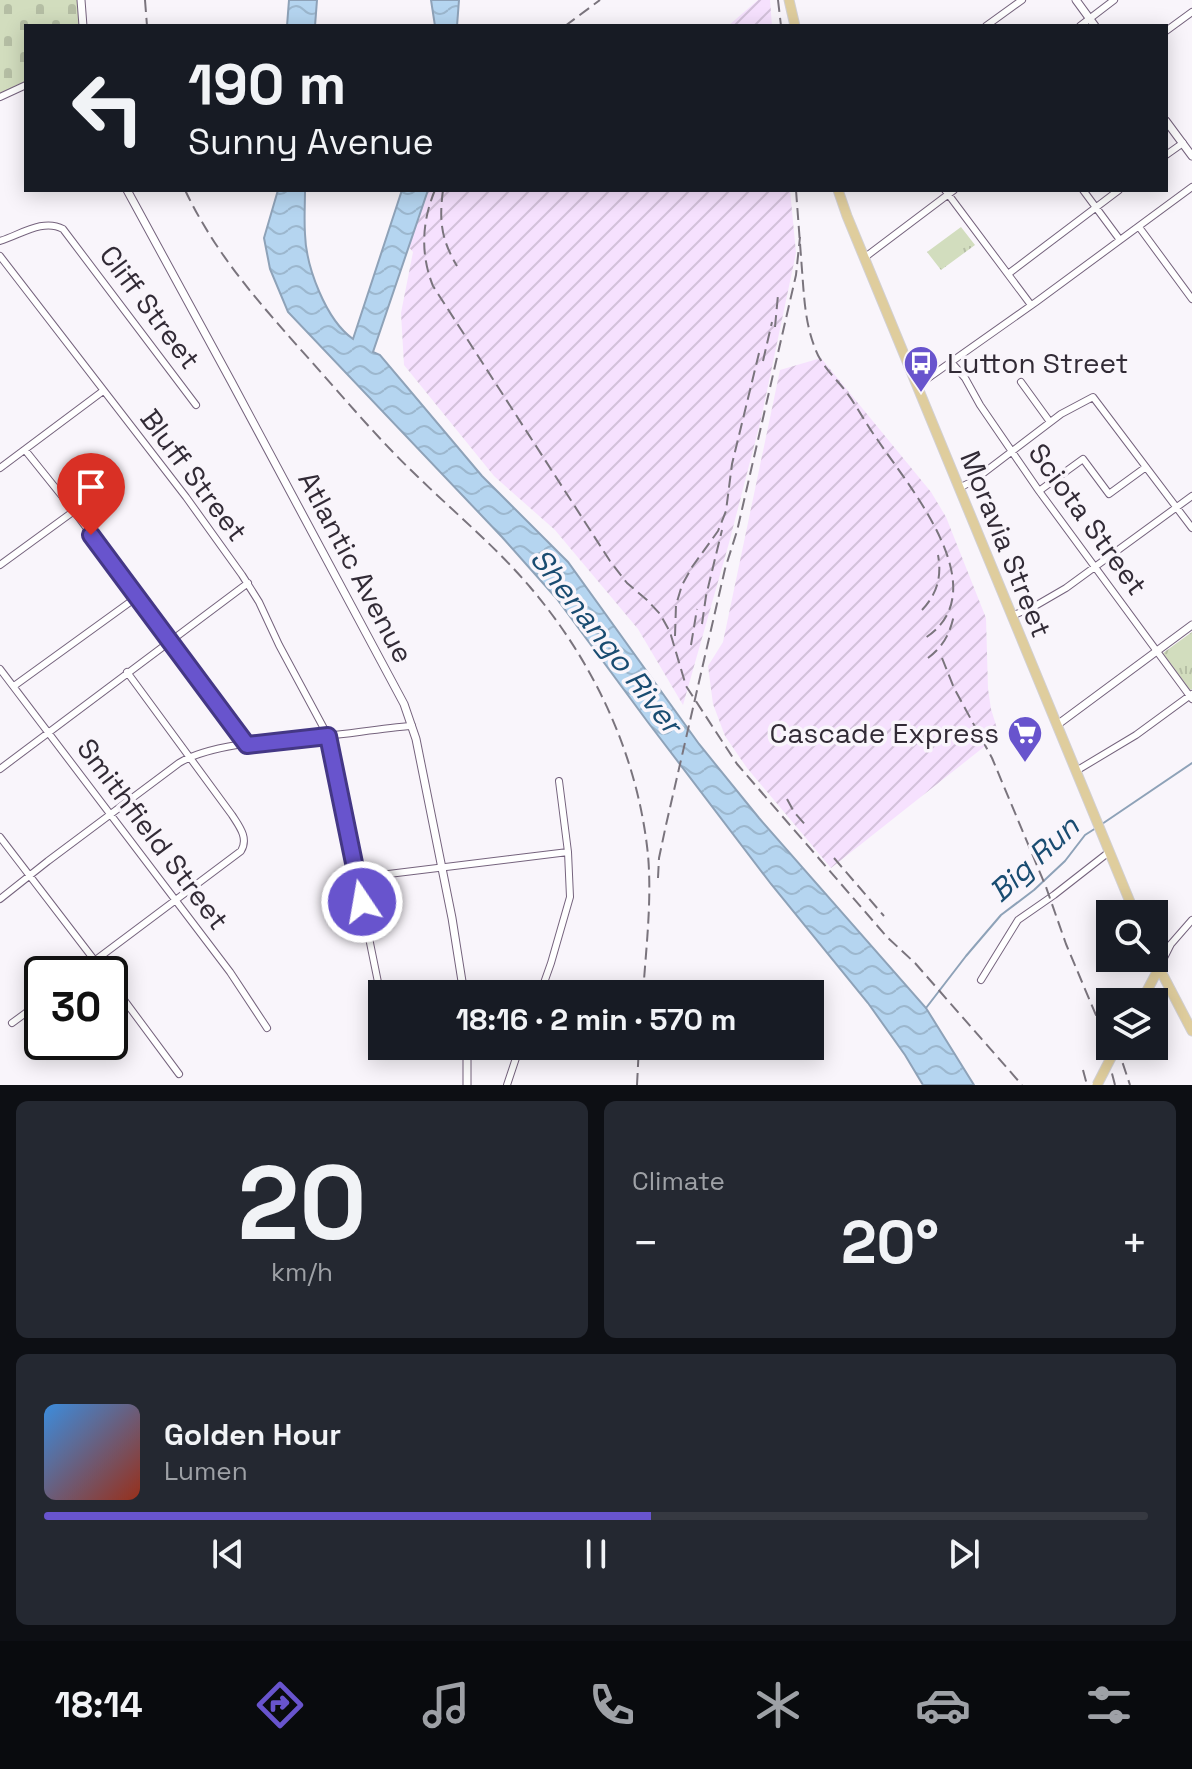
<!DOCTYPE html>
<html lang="en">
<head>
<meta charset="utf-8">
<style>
  body { margin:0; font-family:"Space Grotesk",sans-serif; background:#242831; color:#f1f3f6; height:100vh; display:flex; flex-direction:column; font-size:30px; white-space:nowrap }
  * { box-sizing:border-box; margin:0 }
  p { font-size:26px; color:#9ea1a6 }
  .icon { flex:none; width:44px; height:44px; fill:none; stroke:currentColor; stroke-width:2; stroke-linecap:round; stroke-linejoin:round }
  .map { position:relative; height:1085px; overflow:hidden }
  .panel { display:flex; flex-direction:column; gap:16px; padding:16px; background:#0d0f14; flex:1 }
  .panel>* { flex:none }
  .guide { position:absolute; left:24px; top:24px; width:1144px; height:168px; border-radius:0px; box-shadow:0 4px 20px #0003; background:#171b24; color:#f1f3f6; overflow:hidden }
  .fabs { position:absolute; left:1096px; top:900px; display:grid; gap:16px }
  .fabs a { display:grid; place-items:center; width:72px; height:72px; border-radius:0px; background:#171b24; box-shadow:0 4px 20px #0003; font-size:40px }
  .speed { position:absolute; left:24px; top:956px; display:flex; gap:16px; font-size:40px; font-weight:700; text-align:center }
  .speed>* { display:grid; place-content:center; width:104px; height:104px; border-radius:50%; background:#171b24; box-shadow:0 4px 20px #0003; line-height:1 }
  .speed .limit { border:4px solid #111; border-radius:12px; background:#fff; color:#111 }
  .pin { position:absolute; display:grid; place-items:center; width:68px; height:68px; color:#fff; margin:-82px -34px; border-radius:50% 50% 50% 0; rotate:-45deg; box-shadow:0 0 8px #0007 }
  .pin .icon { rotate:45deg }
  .me { position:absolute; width:88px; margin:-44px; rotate:348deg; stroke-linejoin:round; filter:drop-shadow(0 0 6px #0008) }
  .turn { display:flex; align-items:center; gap:28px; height:168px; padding:0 32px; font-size:36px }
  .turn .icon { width:104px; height:104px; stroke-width:2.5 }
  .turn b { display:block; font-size:56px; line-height:68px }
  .big { font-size:60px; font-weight:700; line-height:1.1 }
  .panel .widget { flex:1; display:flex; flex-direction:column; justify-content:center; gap:12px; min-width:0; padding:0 28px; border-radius:12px; background:#242831 }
  .panel .dial { align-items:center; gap:0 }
  .dial b { font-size:104px; line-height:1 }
  .song { display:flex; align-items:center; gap:24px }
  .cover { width:96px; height:96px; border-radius:12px; background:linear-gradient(135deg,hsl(210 70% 55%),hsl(10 70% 35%)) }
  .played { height:8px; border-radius:4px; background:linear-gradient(90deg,#6854cd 55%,#363941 55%) }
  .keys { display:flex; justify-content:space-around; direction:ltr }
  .heat { display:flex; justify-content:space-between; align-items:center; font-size:44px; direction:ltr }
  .panel .tiles { flex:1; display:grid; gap:16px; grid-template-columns:1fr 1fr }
  .widget:last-child { grid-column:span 2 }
  .trip { position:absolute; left:368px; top:980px; width:456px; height:80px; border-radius:0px; background:#171b24; box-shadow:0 4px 20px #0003; font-weight:700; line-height:80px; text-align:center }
  .menu { display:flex; height:128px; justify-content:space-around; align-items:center; background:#090b0e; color:#9ea1a6 }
  .menu .icon { width:56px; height:56px }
  .menu .current { color:#6854cd }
  .menu b { font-size:36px; color:#f1f3f6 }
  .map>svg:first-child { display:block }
  .industrial { fill:url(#industrial-furrows) }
  .cemetery { fill:url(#cemetery-stones) }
  .park { fill:url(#park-tufts) }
  .water { fill:url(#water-waves); stroke:#8ea2b8; stroke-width:2 }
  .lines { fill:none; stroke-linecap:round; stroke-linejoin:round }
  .stream { stroke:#8ea2b8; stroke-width:2 }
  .minor-casing { stroke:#75637d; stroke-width:8 }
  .tertiary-casing { stroke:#75637d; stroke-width:9 }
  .primary-casing { stroke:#d2d0d3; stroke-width:11 }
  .minor { stroke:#fff; stroke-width:6 }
  .tertiary { stroke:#fff; stroke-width:7 }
  .primary { stroke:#dfcd9d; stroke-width:9 }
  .rail { stroke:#7a747d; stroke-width:2; stroke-dasharray:12 6; stroke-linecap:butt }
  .primary-bridge-casing { stroke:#d2d0d3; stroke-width:11; stroke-linecap:butt }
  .primary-bridge { stroke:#dfcd9d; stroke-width:9 }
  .route-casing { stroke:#443785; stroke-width:20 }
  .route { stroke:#6854cd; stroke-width:14 }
  .labels { text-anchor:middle; stroke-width:7; stroke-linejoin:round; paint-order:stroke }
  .street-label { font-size:28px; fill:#322b36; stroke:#f9f5fb }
  .poi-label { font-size:28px; fill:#322b36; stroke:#f9f5fb; text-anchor:start }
  .water-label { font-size:30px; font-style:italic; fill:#194c71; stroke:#f9f5fb }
</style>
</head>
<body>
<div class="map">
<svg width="1192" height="1085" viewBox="0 0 1192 1085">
  <defs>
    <pattern id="industrial-furrows" width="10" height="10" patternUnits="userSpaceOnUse" patternTransform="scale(2)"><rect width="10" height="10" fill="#f6e1fe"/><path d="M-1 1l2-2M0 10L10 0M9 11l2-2" fill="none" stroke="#d3c1da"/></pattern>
    <pattern id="cemetery-stones" width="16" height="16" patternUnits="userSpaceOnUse" patternTransform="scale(2)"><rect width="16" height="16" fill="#d2ddbe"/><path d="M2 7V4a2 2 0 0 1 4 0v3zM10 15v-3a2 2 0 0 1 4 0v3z" fill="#b5bea4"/></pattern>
    <pattern id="park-tufts" width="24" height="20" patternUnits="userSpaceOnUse" patternTransform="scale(2)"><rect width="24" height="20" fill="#d2ddbe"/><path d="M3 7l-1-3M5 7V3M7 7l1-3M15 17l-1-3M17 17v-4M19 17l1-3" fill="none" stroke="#b5bea4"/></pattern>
    <pattern id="water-waves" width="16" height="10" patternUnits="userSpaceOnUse" patternTransform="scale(2)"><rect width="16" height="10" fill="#b5d5f0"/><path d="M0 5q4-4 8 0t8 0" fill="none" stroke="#9cb7ce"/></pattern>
  </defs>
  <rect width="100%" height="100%" fill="#f9f5fb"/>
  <path class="industrial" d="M758 0H770L772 26H728Z
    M428 190H790L796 253 761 419 729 543 683 705 638 629 555 530 494 476 404 365 401 313 413 252 408 246Z
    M821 358 931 492 946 517 986 618 988 689 991 709 999 735 831 868 747 768 725 736 713 704 708 666 723 642 780 370Z"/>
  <path class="cemetery" d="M0 0H81L83 26H26V85L0 97Z"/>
  <path class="park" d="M961 227 975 245 941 270 927 252Z
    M1192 632V689L1190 690 1163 653Z"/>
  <path class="water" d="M289 0H317L315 26H287Z
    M431 0H459L457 26H435Z
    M278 190H305C305 205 304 219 305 234 306 267 326 320 353 339L402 190H428L373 352 380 355 482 476 568 562 699 744 759 818 926 1008 974 1085H923L905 1055 868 1003 771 884 647 721 557 599 502 537 288 312 270 269 264 238Z"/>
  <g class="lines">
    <path class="stream" d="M1102 824 1192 763
      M926 1008 966 956 1001 915 1034 890 1065 861 1085 835 1096 828"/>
    <g class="minor-casing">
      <path id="minor" d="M986 26 1022 0
        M1080 26 1114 0
        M1166 31 1192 12
        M0 97 26 85
        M1166 155 1183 143
        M945 190 1031 305
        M1083 190 1120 240
        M1139 227 1192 299
        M0 241C20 235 43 218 63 229L196 405
        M0 256 186 497 242 575 259 602 279 645 328 736 380 992 379 1017
        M864 258 954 190
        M1008 274 1119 190
        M951 362 965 378 980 405 1039 491 1192 699
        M1021 382 1050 422
        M917 386 1036 302 1192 187
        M25 450 74 511 247 745
        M0 468 103 391
        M959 488 973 481 1061 414 1093 397 1192 528
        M1039 491 1083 459 1109 494 1146 467
        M0 565 74 511
        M1012 616 1035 606 1066 588 1192 496
        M0 669 230 972 267 1028
        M14 686 137 597
        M0 769 248 583
        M1076 771 1136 735 1192 694
        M0 837 105 974
        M356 878 568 852
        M0 899 48 861 179 763C214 742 284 740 326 736 355 733 383 728 412 726
        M1154 948 1162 949 1168 946
        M1159 968 1171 944 1192 920
        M77 974 241 851C249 838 239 826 232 815L127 672
        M981 980 1018 920 1054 895 1109 852
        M110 981 179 1074
        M540 994 551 963 570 897 568 852 559 781
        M12 1023 42 1001
        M507 1085 520 1046"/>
    </g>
    <g class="tertiary-casing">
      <path id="tertiary" d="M81 0 83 26
        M1076 0 1095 26
        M1166 121 1192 156
        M127 190 231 381 404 704 416 739 452 918 464 994
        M1057 725 1192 625
        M467 1046V1085"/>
    </g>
    <g class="primary-casing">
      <path id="primary" d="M789 0 795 26
        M838 190 847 216 1135 914
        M1154 958 1192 1031
        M1141 1002 1159 968"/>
    </g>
    <use href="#minor" class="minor"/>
    <use href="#tertiary" class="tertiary"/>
    <use href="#primary" class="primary"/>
    <path class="rail" d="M145 0 147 26
      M778 0 781 26
      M565 26 600 0
      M185 190C217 257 262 306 310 360 345 399 379 440 417 476 455 513 496 547 530 587 594 662 638 756 648 855 652 901 646 948 643 994
      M435 190C422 221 420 254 433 286L610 561 627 583 647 600 660 614 670 632 686 686 737 764 887 937 915 963 1022 1085
      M443 190C439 221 441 239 457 266
      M796 190C798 217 800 243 802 270 804 296 805 323 815 348 821 366 836 378 847 393 858 408 866 424 877 439 909 487 1001 593 922 640
      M775 327 778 295
      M763 361 772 322
      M922 610C937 594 942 577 938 555
      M702 624 706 596 722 530
      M675 636 676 605 682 585 692 567 718 531 726 511 732 464 760 349
      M691 645 697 609
      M928 658C944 646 950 633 954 615
      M942 658 954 688 992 758 1046 887 1066 944 1098 1020 1115 1085
      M787 799 794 812 808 828
      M834 858 884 916
      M658 878 659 858 666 825 725 569 737 531 796 275 800 237
      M1117 1046 1130 1085
      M1083 1070 1087 1085
      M637 1085 639 1046"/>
    <g class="primary-bridge-casing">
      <path id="primary-bridge" d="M1097 1085 1117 1046"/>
    </g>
    <use href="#primary-bridge" class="primary-bridge"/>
  </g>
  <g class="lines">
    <g class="route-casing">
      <path id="route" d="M91 535 247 745 328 736 362 902"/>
    </g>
    <use href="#route" class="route"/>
  </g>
  <defs>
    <g id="bus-pin" transform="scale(1.8)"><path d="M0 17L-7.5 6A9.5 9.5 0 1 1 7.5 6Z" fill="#6854cd" stroke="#f9f5fb"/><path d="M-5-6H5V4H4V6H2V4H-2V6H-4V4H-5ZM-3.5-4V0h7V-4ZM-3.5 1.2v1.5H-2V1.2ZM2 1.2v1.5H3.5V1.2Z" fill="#fff"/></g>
    <g id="supermarket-pin" transform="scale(1.8)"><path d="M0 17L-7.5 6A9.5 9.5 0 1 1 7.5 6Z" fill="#6854cd" stroke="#f9f5fb"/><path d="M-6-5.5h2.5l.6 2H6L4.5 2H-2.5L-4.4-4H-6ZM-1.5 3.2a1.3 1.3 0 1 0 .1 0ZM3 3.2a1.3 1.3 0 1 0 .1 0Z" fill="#fff"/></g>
  </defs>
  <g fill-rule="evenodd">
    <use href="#bus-pin" x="921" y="363"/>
    <use href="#supermarket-pin" x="1025" y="733"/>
  </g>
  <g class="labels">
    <g class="street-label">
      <text transform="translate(150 307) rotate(53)" y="10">Cliff Street</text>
      <text transform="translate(194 475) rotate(53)" y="10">Bluff Street</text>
      <text transform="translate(1088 519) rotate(54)" y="10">Sciota Street</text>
      <text transform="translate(1006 544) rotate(68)" y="10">Moravia Street</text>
      <text transform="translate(356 567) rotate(62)" y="10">Atlantic Avenue</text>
      <text transform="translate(153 834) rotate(53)" y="10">Smithfield Street</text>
    </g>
    <g class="poi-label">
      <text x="947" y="373">Lutton Street</text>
      <text x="999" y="743" text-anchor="end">Cascade Express</text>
    </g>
    <g class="water-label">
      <text transform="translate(606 641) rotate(52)" y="10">Shenango River</text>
      <text transform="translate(1034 859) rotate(-43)" y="10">Big Run</text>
    </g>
  </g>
</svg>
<div class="fabs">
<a><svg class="icon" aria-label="search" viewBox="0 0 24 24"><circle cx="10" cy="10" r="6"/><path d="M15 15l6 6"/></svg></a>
<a><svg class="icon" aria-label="layers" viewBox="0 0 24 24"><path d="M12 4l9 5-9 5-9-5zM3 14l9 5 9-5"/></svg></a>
</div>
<div class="speed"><div class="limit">30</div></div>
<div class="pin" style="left:91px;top:535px;background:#d93025"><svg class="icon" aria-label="arrive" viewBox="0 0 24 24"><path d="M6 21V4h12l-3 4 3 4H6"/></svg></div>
<svg class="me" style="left:362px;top:902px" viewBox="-20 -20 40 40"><circle r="17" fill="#6854cd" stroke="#fff" stroke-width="3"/><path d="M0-11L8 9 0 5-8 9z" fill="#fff"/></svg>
<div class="trip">18:16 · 2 min · 570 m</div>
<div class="guide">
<div class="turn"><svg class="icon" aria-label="left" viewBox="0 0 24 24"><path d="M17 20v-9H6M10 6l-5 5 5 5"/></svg><div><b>190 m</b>Sunny Avenue</div></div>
</div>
</div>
<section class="panel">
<div class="tiles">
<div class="widget dial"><b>20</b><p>km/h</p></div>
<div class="widget"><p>Climate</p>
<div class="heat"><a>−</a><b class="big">20°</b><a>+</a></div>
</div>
<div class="widget">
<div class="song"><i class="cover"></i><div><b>Golden Hour</b><p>Lumen</p></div></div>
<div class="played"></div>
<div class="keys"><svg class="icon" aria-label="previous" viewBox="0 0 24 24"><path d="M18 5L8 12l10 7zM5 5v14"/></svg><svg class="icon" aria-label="pause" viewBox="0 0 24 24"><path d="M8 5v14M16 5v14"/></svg><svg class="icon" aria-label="next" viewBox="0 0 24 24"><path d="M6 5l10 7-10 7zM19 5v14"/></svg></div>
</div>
</div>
</section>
<nav class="menu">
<b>18:14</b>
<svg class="icon current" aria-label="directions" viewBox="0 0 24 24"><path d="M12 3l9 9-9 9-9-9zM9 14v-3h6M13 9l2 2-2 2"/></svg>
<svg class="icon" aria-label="music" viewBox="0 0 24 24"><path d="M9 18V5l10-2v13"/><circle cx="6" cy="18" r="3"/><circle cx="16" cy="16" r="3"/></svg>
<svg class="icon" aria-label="phone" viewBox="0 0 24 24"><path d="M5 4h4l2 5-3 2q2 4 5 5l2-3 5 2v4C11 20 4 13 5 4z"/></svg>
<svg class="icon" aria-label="climate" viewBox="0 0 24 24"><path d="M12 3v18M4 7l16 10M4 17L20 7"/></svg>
<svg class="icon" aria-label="car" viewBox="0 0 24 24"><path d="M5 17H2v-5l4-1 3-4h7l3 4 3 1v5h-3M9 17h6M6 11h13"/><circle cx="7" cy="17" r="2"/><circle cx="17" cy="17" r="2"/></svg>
<svg class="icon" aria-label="filters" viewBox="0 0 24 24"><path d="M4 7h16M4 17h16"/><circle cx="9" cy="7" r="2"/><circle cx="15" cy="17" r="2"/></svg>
</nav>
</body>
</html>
